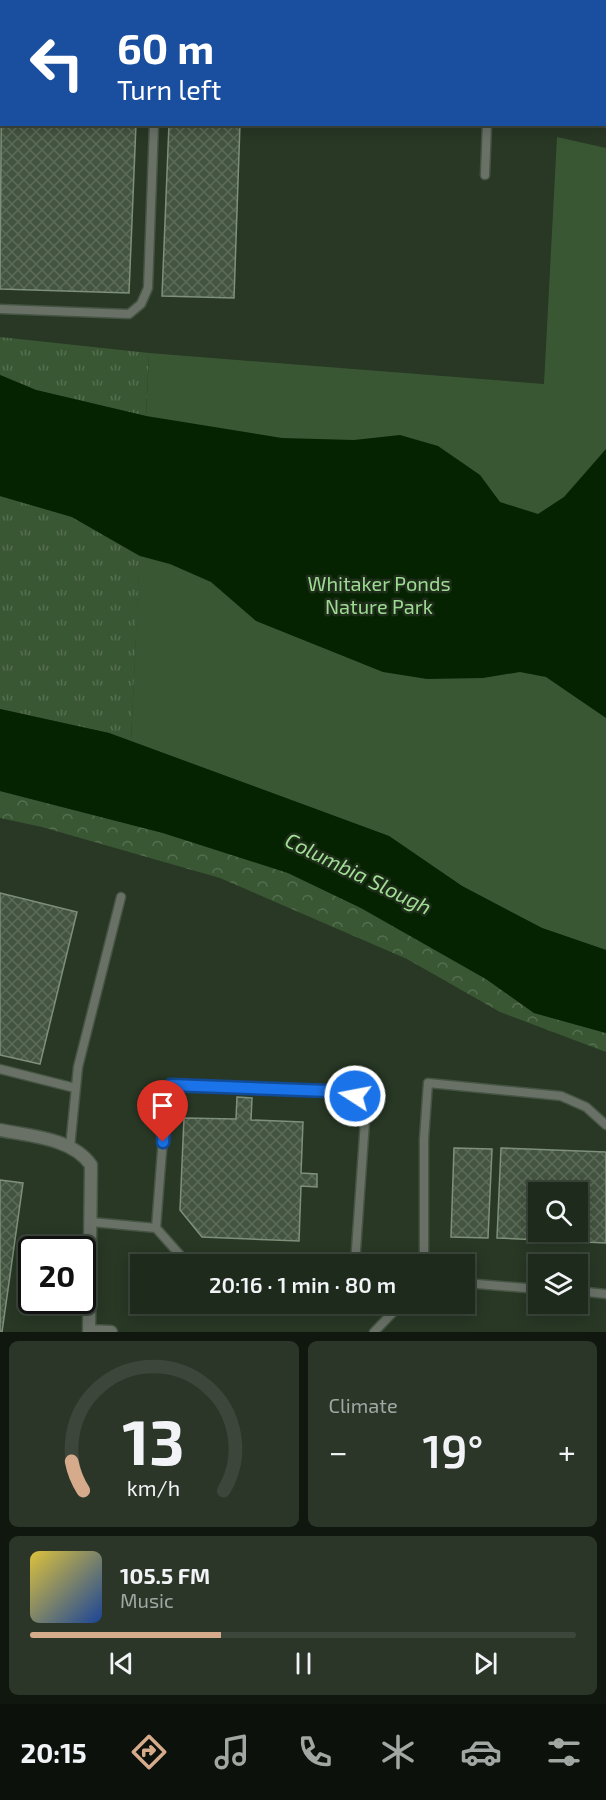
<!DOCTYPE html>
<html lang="en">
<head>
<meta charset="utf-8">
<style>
  body { margin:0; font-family:"Exo 2",sans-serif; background:#2b3629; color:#f1f3f6; height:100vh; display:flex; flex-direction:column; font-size:22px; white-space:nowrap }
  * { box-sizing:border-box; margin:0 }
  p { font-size:20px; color:#a1a7a3 }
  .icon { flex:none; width:33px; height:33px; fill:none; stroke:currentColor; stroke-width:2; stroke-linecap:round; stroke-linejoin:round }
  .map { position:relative; height:1332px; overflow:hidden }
  .side { display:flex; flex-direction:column; gap:9px; padding:9px; background:#10170f; flex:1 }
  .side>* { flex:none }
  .top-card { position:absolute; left:0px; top:0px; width:606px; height:126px; box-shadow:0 3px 15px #0003,0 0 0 2px #3c463b; background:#1a4fa0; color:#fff; overflow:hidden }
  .buttons { position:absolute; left:528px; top:1182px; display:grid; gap:12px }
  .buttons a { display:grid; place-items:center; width:60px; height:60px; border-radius:0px; background:#1e2a1c; box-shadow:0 3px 15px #0003,0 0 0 2px #3c463b; font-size:30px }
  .speed { position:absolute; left:18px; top:1236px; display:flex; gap:12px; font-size:30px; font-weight:700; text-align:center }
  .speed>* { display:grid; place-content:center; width:78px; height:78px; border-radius:50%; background:#1e2a1c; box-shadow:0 3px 15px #0003,0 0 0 2px #3c463b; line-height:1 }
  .speed .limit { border:3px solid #111; border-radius:9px; background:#fff; color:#111 }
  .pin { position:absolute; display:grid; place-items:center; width:51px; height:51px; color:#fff; margin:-62px -26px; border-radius:50% 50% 50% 0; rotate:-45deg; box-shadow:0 0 6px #0007 }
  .pin .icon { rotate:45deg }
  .me { position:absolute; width:66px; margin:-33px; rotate:281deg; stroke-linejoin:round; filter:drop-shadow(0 0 4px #0008) }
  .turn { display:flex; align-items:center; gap:21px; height:126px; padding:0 18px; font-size:27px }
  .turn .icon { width:78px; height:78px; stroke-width:2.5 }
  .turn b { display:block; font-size:42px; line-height:51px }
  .big { font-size:45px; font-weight:600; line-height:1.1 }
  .side .tile { flex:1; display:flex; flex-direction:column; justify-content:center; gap:9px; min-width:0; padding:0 21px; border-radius:9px; background:#2b3629 }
  .side .dial { align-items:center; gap:0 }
  .dial svg { height:156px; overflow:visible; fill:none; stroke:#3c463b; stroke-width:7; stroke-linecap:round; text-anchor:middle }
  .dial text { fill:#f1f3f6; stroke:none }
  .song { display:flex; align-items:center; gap:18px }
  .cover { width:72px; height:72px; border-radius:9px; background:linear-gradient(135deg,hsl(50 70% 55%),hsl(220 70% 35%)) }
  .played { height:6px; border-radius:3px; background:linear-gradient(90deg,#d6ab8b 35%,#3c463b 35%) }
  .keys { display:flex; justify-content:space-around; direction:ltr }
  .heat { display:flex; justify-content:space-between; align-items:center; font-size:33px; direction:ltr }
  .side .tiles { flex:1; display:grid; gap:9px; grid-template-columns:1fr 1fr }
  .tile:last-child { grid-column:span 2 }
  .trip { position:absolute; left:130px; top:1254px; width:345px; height:60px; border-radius:0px; background:#1e2a1c; box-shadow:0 3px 15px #0003,0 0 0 2px #3c463b; font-weight:600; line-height:60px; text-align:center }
  .dock { display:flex; height:96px; justify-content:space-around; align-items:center; background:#0c110b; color:#a1a7a3 }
  .dock .icon { width:42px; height:42px }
  .dock .active { color:#d6ab8b }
  .dock b { font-size:27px; color:#f1f3f6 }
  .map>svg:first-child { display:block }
  .grass { fill:url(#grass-tufts) }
  .forest { fill:url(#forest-crowns) }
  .park { fill:#3a5734 }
  .water { fill:#062301 }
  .building { fill:url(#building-cross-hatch); stroke:#7e907a; stroke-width:1.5; fill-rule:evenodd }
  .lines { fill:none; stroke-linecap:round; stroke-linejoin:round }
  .lane-casing { stroke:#455443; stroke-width:11 }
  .street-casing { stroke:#455443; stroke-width:15 }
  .lane { stroke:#697167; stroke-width:8 }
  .street { stroke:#697167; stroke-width:12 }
  .route-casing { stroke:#114b97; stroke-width:15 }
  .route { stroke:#1a73e8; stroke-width:10 }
  .labels { text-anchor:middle; stroke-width:5; stroke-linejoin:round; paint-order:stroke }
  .park-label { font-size:20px; fill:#9edb92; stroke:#1e2e1b }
  .water-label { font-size:21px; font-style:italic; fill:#a2df95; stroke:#1e2e1b }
</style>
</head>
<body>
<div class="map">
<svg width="606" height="1332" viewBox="0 0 606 1332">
  <defs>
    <pattern id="grass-tufts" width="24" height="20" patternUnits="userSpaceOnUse" patternTransform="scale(1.5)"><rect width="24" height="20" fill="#3a5734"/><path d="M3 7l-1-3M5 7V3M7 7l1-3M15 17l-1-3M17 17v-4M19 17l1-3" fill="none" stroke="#556e50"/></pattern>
    <pattern id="forest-crowns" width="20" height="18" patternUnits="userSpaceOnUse" patternTransform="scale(1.5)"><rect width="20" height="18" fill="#3a5734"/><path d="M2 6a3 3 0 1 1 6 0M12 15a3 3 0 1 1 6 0" fill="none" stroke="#556e50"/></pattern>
    <pattern id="building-cross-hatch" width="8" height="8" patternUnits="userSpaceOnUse" patternTransform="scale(1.5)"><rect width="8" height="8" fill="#435440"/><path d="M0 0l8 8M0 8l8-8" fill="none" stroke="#5d6c5a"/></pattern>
  </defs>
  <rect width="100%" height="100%" fill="#283825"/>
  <path class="grass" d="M0 337 149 353 146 416 36 390 0 375Z
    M0 496 72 517 140 556 131 741 109 733 0 709Z"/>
  <path class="forest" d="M0 791 163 833 288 873 361 908 486 979 534 1013 606 1033V1052L500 1012 407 959 220 878 42 827 0 818Z"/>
  <path class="park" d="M557 137 606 148V950L542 928 462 886 389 836 131 741 149 353 544 384Z"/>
  <path class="water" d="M0 375 36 390 146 416 282 438 354 440 400 435 438 446 480 475 500 502 538 514 564 497 606 449V718L546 677 520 672 483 678 427 679 383 672 256 621 211 582 170 564 140 556 72 517 0 496Z
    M0 709 109 733 389 836 462 886 542 928 606 950V1033L534 1013 486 979 361 908 288 873 163 833 0 791Z"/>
  <path class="building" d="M2 0H141L2 2Z
    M173 0H245L173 2Z
    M2 10V124H136L129 293 0 289Z
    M169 124H240L234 298 162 296Z
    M0 893 77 912 40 1064 0 1055Z
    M237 1097 252 1098 251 1120 303 1122 301 1173 317 1174V1187L301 1186 299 1241 202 1237 180 1210 184 1118 236 1119Z
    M454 1148 492 1149 488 1238 451 1237Z
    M501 1148 606 1152V1243L497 1238ZM538 1192H578V1232H538Z
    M0 1180 23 1183 2 1332H0Z"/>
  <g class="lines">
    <g class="lane-casing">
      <path id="lane" d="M158 2V0
        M491 2V0
        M485 175 487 124
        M0 309 129 314 141 304 148 288 154 124
        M0 1069 75 1088
        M70 1147 78 1067 121 897
        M91 1222 156 1228 188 1264
        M156 1228 166 1099 171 1085 329 1091 355 1096 365 1121 355 1264
        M424 1264V1139L428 1083 561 1096 586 1107 606 1125
        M465 1283 538 1289
        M578 1291 606 1294
        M374 1332 401 1304"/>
    </g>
    <g class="street-casing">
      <path id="street" d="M0 1130C30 1136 72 1138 91 1165L89 1332
        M89 1331 111 1332"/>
    </g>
    <use href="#lane" class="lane"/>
    <use href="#street" class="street"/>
  </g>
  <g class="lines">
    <g class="route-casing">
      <path id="route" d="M163 1142 166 1099 171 1085 329 1091 355 1096"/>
    </g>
    <use href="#route" class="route"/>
  </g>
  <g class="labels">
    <g class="park-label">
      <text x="379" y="591">Whitaker Ponds<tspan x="379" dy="23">Nature Park</tspan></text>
    </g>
    <g class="water-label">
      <text transform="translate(358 874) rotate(26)" y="7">Columbia Slough</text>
    </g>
  </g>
</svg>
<div class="buttons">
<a><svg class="icon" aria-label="search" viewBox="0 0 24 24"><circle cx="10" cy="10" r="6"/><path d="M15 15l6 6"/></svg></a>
<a><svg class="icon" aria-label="layers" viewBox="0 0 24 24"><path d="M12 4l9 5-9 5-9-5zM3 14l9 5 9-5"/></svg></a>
</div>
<div class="speed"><div class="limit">20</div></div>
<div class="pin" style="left:163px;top:1142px;background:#d93025"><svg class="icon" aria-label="arrive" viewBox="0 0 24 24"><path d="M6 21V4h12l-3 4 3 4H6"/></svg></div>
<svg class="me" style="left:355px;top:1096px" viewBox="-20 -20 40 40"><circle r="17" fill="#1a73e8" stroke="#fff" stroke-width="3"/><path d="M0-11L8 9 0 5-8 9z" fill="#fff"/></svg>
<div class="trip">20:16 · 1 min · 80 m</div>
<div class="top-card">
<div class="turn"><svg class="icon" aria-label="left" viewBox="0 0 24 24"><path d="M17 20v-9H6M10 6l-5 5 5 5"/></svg><div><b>60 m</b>Turn left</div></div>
</div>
</div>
<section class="side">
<div class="tiles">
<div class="tile dial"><svg viewBox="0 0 100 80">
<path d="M14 69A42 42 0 1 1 86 69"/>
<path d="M14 69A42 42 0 0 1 8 54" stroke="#d6ab8b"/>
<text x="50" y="56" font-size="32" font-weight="700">13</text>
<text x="50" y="72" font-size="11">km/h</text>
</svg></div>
<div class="tile"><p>Climate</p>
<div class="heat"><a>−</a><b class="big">19°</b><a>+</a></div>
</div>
<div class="tile">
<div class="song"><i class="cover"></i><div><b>105.5 FM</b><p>Music</p></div></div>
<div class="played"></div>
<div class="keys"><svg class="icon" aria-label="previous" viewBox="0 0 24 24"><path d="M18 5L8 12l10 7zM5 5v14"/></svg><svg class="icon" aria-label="pause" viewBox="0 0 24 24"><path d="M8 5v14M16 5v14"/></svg><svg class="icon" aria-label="next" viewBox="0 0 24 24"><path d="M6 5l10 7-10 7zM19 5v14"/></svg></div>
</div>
</div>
</section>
<nav class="dock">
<b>20:15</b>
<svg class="icon active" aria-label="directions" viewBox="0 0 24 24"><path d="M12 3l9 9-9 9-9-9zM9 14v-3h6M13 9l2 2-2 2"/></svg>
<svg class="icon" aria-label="music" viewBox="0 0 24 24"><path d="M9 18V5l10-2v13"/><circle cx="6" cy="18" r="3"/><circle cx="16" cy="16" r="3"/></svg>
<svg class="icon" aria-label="phone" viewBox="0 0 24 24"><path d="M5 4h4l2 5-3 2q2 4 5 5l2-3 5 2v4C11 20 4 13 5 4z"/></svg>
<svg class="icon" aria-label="climate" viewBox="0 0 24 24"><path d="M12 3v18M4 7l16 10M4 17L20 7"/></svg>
<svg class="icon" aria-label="car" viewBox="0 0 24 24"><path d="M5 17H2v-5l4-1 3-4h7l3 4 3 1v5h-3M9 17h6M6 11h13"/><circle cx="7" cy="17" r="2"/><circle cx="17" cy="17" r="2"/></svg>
<svg class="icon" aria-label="filters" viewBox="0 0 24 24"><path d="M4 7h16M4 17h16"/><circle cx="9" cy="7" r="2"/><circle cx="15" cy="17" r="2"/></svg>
</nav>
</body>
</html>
